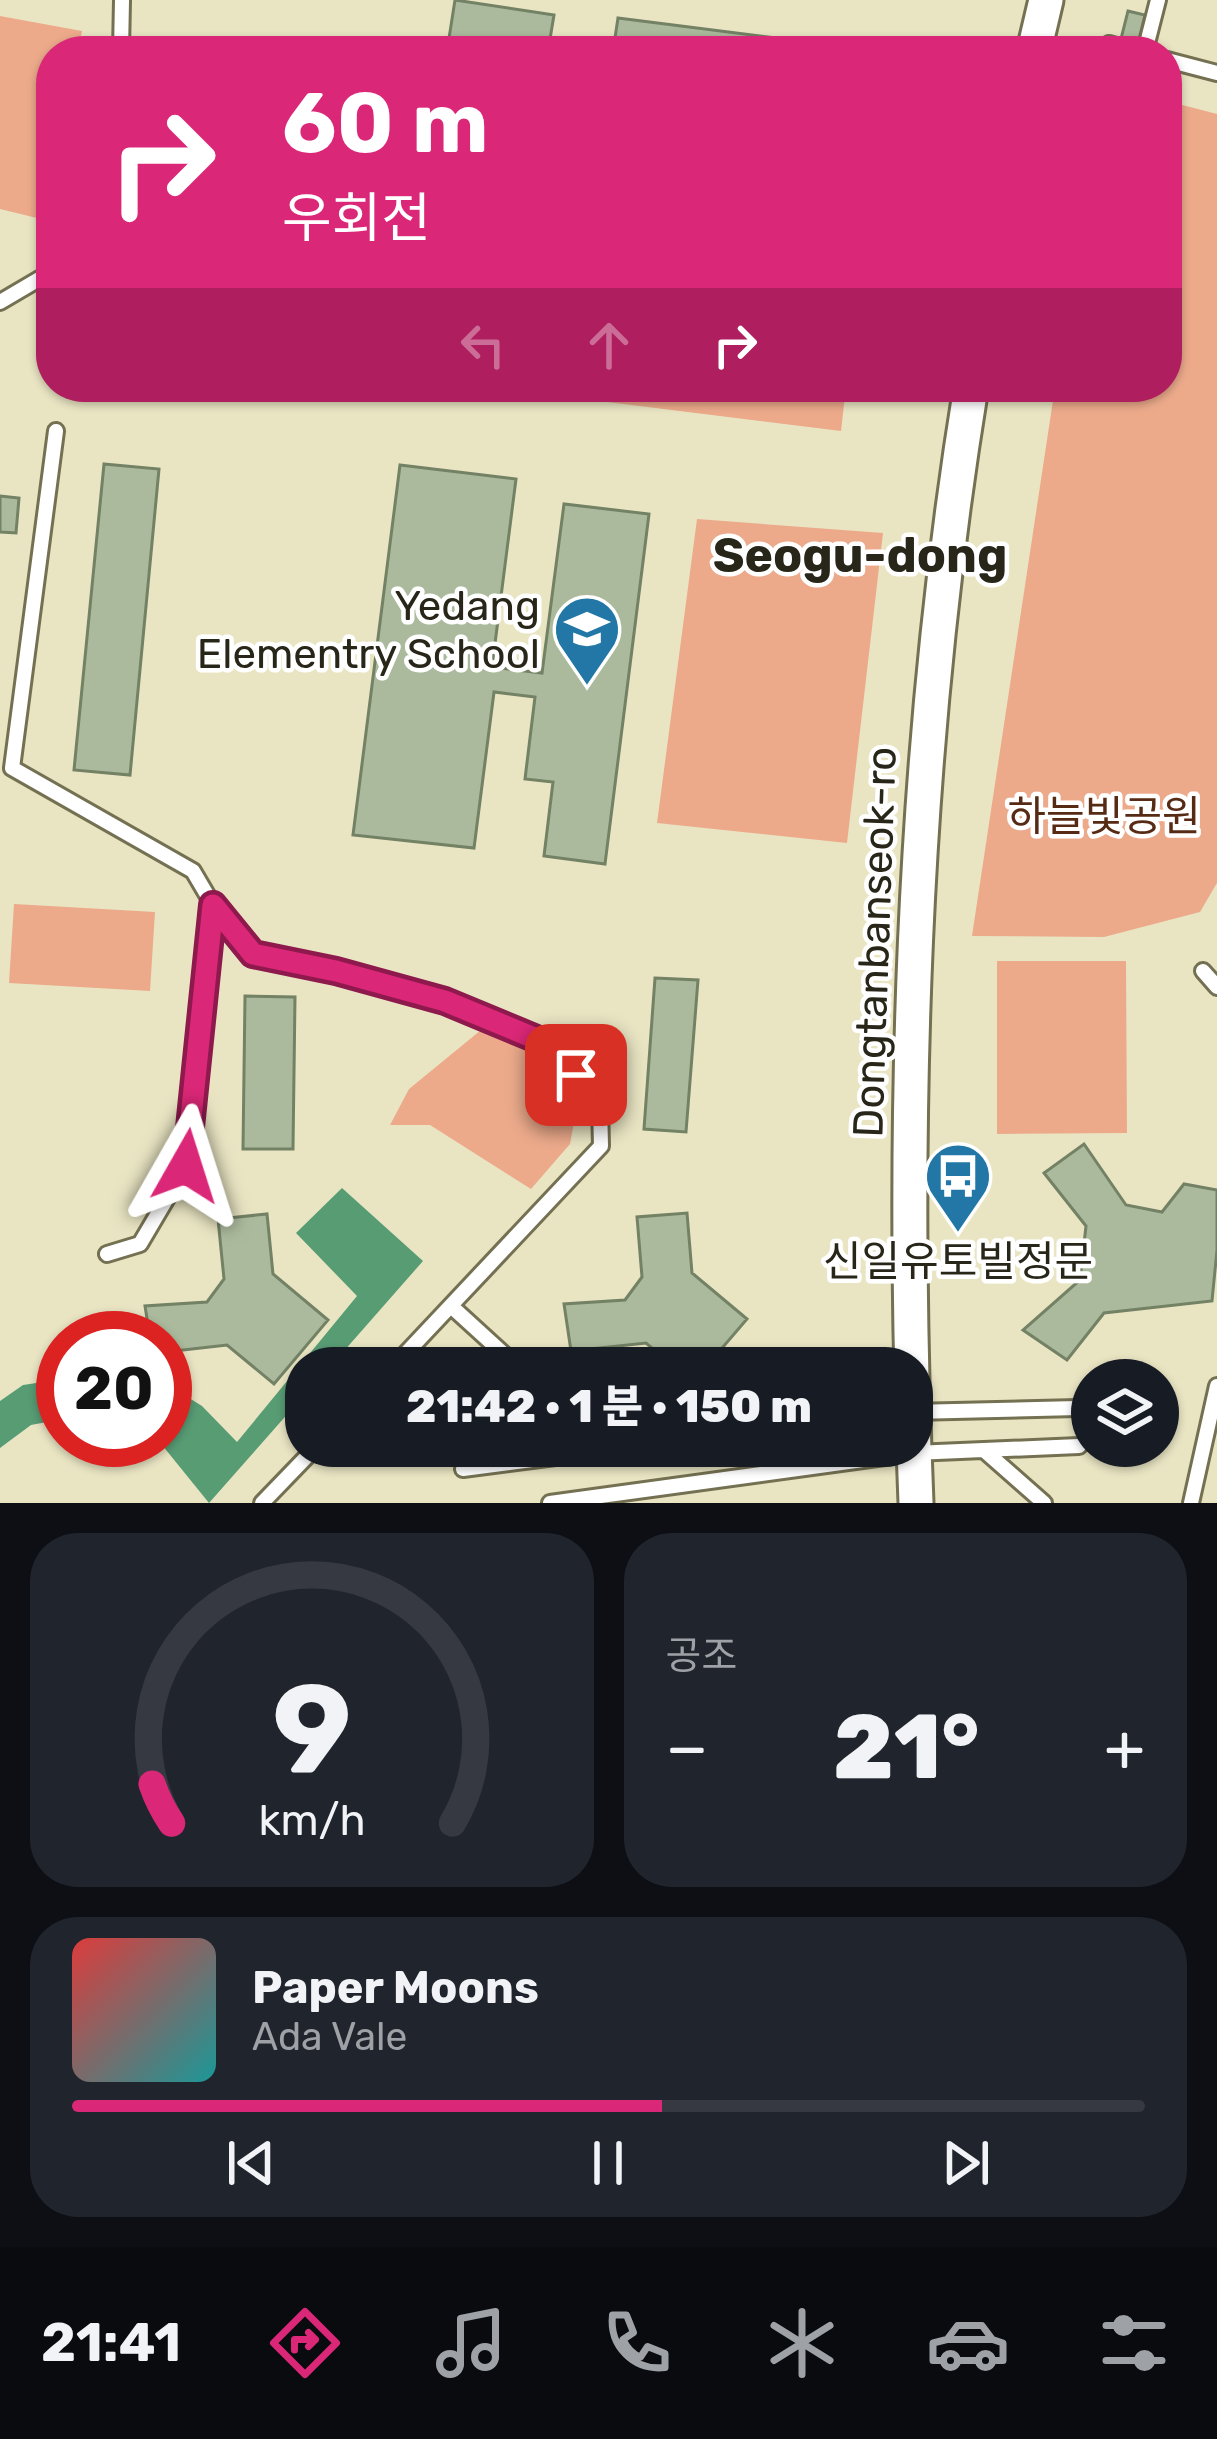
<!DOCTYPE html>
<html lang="ko">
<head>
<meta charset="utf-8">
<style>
  body { margin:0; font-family:Rubik,"Noto Sans KR",sans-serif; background:#20242c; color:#f1f3f6; height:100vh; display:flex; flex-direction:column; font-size:45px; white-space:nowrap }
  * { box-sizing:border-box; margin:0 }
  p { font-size:39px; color:#9ea1a6 }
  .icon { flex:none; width:66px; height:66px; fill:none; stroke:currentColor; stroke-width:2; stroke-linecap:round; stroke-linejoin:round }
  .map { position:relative; height:1503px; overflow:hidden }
  .panel { display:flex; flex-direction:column; gap:30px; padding:30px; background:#0d0f14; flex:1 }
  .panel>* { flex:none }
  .top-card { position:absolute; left:36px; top:36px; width:1146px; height:366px; border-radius:48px; box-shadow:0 3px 9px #0004; background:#db2777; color:#fff; overflow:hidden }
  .tools { position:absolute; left:1071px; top:1359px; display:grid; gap:24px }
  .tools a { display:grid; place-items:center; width:108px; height:108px; border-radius:50%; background:#171b24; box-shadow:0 3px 9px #0004; font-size:60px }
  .speed { position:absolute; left:36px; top:1311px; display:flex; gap:24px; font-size:60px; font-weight:700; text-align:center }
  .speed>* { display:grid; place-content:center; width:156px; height:156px; border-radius:50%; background:#171b24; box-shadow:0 3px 9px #0004; line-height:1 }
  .speed .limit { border:18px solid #d22; background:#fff; color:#111 }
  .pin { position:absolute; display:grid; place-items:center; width:102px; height:102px; color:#fff; margin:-51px; border-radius:24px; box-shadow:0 6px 18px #0006 }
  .me { position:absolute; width:132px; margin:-66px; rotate:6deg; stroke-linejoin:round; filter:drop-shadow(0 0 9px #0008) }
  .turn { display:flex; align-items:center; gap:42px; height:252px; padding:0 48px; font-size:54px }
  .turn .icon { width:156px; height:156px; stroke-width:2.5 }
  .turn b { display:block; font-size:84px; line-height:102px }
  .lanes { display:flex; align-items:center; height:114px; padding:0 48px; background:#0003; justify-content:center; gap:60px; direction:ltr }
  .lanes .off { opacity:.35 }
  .big { font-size:90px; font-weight:800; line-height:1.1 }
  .panel .widget { flex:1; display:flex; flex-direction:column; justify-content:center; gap:18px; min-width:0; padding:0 42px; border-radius:48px; background:#20242c }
  .panel .dial { align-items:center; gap:0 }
  .dial svg { height:312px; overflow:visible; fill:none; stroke:#363941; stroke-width:7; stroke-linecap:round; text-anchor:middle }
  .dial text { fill:#f1f3f6; stroke:none }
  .song { display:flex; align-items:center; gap:36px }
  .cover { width:144px; height:144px; border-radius:18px; background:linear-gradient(135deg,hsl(0 70% 55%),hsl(180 70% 35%)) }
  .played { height:12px; border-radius:6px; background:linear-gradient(90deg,#db2777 55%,#363941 55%) }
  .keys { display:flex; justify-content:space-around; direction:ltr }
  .heat { display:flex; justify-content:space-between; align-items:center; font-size:66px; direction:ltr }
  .panel .tiles { flex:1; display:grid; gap:30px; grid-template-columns:1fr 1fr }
  .widget:last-child { grid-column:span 2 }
  .trip { position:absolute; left:285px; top:1347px; width:648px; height:120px; border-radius:48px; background:#171b24; box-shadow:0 3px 9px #0004; font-weight:800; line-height:120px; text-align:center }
  .menu { display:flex; height:192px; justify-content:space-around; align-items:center; background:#090b0e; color:#9ea1a6 }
  .menu .icon { width:84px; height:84px }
  .menu .selected { color:#db2777 }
  .menu b { font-size:54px; color:#f1f3f6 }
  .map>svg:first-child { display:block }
  .green { fill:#ecaa8b }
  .water { fill:#589c74 }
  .building { fill:#abba9c; stroke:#738165; stroke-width:3 }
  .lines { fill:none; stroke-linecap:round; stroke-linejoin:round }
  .service-casing { stroke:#747052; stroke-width:20 }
  .tertiary-casing { stroke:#747052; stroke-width:39 }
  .service { stroke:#fff; stroke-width:14 }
  .tertiary { stroke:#fff; stroke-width:33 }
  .route-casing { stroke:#8e194d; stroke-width:30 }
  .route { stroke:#db2777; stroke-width:21 }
  .labels { text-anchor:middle; stroke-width:9; stroke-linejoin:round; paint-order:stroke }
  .poi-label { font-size:42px; fill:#282619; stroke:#fff; text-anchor:end }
  .park-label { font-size:42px; fill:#562a13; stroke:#fff }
  .street-label { font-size:42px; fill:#282619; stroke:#fff }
  .quarter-label { font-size:48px; font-weight:bold; fill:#282619; stroke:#fff }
</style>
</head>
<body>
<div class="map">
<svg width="1217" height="1503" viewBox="0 0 1217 1503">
  <rect width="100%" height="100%" fill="#e9e5c3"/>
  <path class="green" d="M0 16 82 31 78 51H51V173L41 219 0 209Z
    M1167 101 1217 114V883L1200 912 1104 937 972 936 1055 387H1167Z
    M536 387H846L841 431 535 393Z
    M697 519 883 533 847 843 657 823Z
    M14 904 155 912 150 991 9 983Z
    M997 961H1126L1127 1133 997 1134Z
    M481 1030 522 1041 552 1070 577 1106 570 1144 531 1189 430 1125H390L409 1089Z"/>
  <path class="water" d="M342 1188 423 1261 329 1368H306V1393L209 1503 158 1440H165V1383L202 1406 237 1442 357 1296 296 1233Z
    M63 1379V1419L31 1425 0 1448V1401L23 1385Z"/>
  <path class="building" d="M455 0 554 15 548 51H447Z
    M1128 11 1145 15 1138 43 1121 39Z
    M618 18 784 39 819 51H613Z
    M104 464 159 469 130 775 74 770Z
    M400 465 516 479 492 667 542 673 564 504 649 514 605 864 544 856 553 782 525 779 535 697 494 692 474 848 353 835Z
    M0 496 19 498 16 533 0 532Z
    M655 978 698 980 686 1132 644 1129Z
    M245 996 295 997 293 1149H243Z
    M1084 1144 1126 1205 1162 1212 1184 1184 1217 1190V1250L1212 1301 1104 1313 1067 1360 1023 1330 1080 1280 1086 1226 1044 1173Z
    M687 1213 692 1273 747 1319 705 1368H676L646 1343 571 1351 564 1304 625 1300 642 1277 637 1217Z
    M267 1214 273 1274 328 1320 274 1384 227 1345 165 1352V1338H150L145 1306 207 1302 224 1279 218 1219Z"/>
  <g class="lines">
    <g class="service-casing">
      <path id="service" d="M1109 44 1134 51
        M121 51 122 0
        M1145 51 1158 0
        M1167 60 1217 73
        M0 302 51 272
        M56 431 12 768 193 871 213 905 253 954 336 971 445 1001 551 1045 600 1105 601 1146 392 1368
        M1203 971 1217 987
        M107 1254 140 1244 186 1166 213 905
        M451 1306 519 1368
        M912 1412 1078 1408
        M986 1452 1044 1503
        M463 1469 641 1446
        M262 1503 317 1446
        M550 1503 914 1453 1079 1446
        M1191 1503 1217 1386"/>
    </g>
    <g class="tertiary-casing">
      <path id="tertiary" d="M1034 51 1046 0
        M916 1503C901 1131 911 755 971 387"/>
    </g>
    <use href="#service" class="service"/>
    <use href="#tertiary" class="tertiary"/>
  </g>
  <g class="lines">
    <g class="route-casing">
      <path id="route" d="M186 1166 213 905 253 954 336 971 445 1001 551 1045 576 1075"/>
    </g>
    <use href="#route" class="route"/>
  </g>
  <defs>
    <g id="school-pin" transform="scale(3.45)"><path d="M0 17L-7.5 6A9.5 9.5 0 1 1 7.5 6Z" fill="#2277a7" stroke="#fff"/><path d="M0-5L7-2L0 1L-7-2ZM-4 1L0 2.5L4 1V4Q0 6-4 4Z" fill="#fff"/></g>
    <g id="bus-pin" transform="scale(3.45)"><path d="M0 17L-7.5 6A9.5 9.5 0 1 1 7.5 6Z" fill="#2277a7" stroke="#fff"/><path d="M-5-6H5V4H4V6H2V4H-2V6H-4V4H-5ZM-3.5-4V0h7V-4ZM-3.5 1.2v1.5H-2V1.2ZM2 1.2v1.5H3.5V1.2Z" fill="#fff"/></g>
  </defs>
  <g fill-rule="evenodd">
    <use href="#school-pin" x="587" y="629"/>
    <use href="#bus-pin" x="958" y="1176"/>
  </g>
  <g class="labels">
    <g class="poi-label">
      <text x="540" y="620">Yedang<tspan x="540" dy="48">Elementry School</tspan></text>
      <text x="958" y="1276" text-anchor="middle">신일유토빌정문</text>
    </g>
    <g class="park-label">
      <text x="1104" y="831">하늘빛공원</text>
    </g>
    <g class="street-label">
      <text transform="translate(874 942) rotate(-88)" y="15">Dongtanbanseok-ro</text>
    </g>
    <g class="quarter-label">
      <text x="860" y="572">Seogu-dong</text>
    </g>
  </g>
</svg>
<div class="tools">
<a><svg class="icon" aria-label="layers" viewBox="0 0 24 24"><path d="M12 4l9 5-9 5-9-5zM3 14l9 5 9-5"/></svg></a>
</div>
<div class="speed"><div class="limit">20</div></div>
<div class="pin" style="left:576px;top:1075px;background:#d93025"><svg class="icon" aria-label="arrive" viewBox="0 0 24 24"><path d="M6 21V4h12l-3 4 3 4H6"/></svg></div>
<svg class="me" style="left:186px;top:1166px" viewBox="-20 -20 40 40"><path d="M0-17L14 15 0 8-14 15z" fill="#db2777" stroke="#fff" stroke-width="4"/></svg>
<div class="trip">21:42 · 1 분 · 150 m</div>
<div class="top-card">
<div class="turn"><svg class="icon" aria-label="right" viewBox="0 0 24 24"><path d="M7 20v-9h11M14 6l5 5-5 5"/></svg><div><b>60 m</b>우회전</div></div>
<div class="lanes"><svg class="icon off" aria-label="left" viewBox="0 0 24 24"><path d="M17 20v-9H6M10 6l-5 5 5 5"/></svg><svg class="icon off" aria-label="ahead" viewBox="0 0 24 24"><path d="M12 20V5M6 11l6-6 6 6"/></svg><svg class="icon" aria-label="right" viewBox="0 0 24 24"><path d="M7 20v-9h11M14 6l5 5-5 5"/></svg></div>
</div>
</div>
<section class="panel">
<div class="tiles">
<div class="widget dial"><svg viewBox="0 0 100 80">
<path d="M14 69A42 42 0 1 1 86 69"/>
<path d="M14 69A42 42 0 0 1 9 59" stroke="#db2777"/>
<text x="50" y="56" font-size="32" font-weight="700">9</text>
<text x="50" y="72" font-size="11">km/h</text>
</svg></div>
<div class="widget"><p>공조</p>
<div class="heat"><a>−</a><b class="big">21°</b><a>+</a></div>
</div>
<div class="widget">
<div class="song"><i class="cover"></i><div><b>Paper Moons</b><p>Ada Vale</p></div></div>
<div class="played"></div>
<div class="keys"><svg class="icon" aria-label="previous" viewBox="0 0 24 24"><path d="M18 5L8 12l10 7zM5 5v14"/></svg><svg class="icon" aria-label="pause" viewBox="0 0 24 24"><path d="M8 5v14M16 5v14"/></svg><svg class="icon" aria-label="next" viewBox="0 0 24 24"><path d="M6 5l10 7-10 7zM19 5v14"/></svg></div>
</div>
</div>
</section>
<nav class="menu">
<b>21:41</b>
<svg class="icon selected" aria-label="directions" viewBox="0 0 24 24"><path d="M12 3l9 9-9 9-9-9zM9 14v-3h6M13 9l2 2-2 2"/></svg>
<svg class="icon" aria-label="music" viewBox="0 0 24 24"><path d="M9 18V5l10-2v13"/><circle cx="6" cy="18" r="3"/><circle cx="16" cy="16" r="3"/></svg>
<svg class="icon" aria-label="phone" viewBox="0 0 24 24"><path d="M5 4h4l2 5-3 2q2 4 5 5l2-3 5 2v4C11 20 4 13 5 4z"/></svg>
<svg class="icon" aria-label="climate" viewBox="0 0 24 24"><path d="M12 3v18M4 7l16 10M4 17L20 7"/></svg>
<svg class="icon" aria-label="car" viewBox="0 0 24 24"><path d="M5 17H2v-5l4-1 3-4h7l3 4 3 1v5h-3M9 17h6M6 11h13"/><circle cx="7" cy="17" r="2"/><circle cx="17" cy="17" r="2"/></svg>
<svg class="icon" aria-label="filters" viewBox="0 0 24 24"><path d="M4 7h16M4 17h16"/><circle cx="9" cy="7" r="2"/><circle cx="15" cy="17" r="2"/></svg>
</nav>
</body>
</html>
